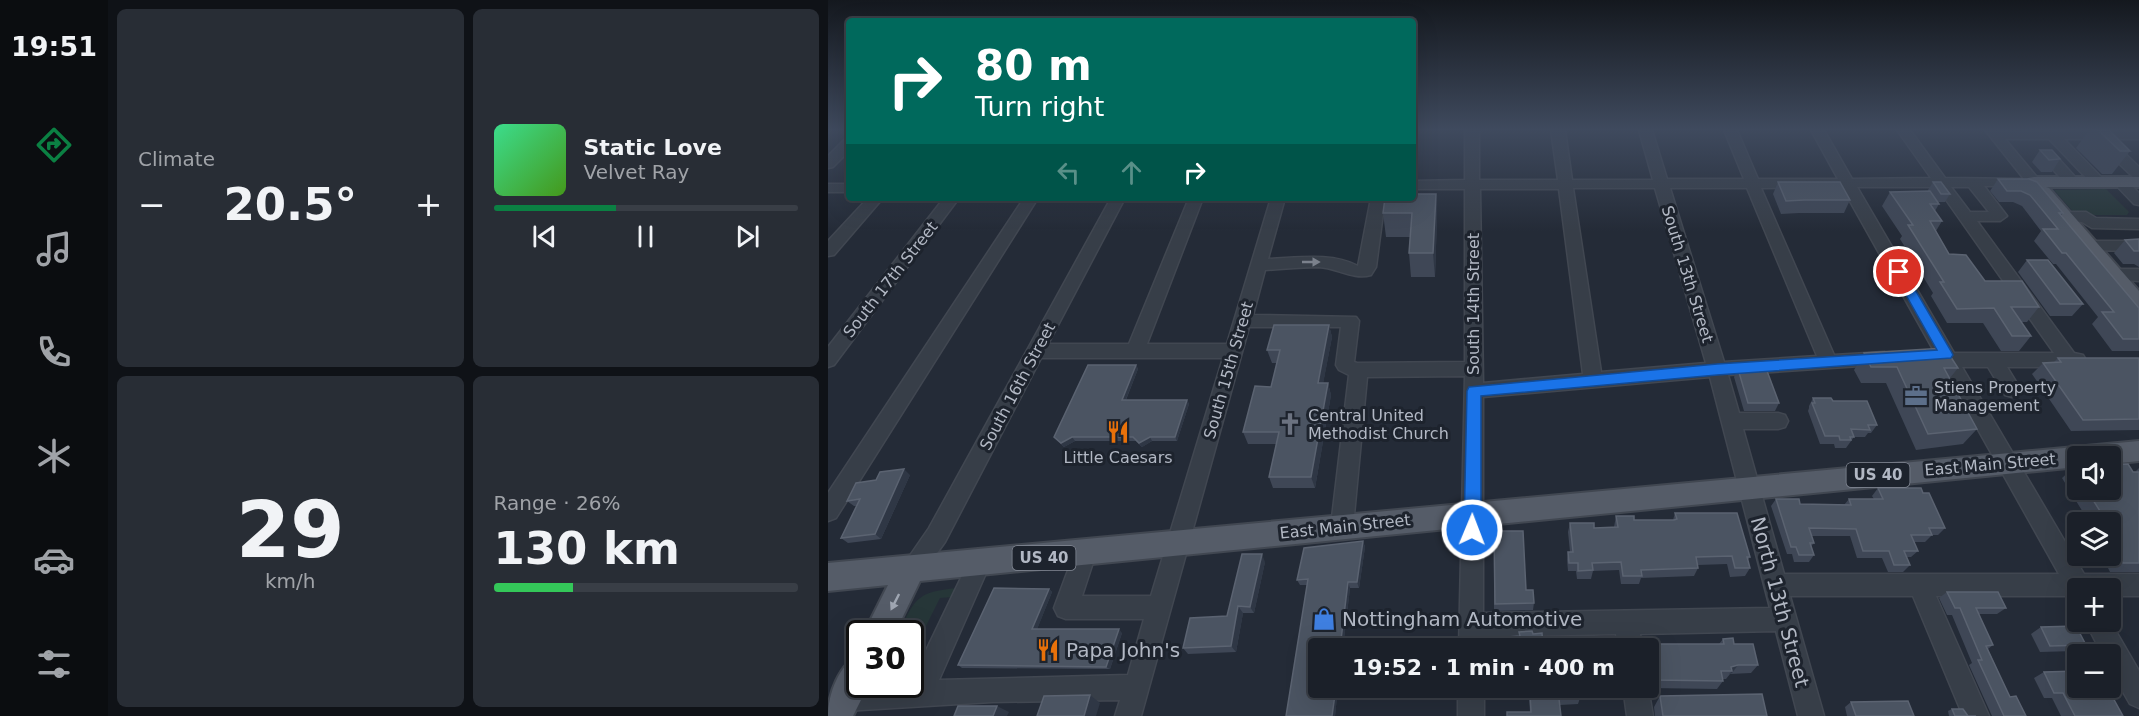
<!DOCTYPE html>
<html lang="en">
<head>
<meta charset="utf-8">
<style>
  body { margin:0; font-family:"DejaVu Sans",sans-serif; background:#282d35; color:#f1f3f6; height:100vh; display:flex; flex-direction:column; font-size:22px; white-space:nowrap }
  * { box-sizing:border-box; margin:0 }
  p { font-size:20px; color:#a0a3a8 }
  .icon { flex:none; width:33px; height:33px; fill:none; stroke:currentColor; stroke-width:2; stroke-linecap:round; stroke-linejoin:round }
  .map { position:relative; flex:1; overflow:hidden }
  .panel { display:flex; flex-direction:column; gap:9px; padding:9px; background:#0f1217; width:720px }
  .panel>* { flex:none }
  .top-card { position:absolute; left:18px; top:18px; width:570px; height:183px; border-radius:6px; box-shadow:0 6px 24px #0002,0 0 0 2px #393e46; background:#00695c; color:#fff; overflow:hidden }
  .buttons { position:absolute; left:1239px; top:446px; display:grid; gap:12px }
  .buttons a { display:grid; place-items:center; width:54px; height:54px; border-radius:6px; background:#1b2029; box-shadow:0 6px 24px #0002,0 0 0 2px #393e46; font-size:30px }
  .speed { position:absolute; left:18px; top:620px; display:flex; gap:12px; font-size:30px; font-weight:700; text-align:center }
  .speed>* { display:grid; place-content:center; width:78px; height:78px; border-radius:50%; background:#1b2029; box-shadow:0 6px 24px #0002,0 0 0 2px #393e46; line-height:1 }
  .speed .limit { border:3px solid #111; border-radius:9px; background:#fff; color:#111 }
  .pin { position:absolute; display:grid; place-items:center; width:51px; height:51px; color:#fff; margin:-26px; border:3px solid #fff; border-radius:50%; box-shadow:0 2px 6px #0007 }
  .me { position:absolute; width:66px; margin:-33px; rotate:1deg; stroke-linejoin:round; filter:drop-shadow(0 0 4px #0008) }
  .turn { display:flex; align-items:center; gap:21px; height:126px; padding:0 30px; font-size:27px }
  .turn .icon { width:78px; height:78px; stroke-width:2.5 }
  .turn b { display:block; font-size:42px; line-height:51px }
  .lanes { display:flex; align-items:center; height:57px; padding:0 30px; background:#0003; justify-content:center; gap:30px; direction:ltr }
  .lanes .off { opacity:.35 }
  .big { font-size:45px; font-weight:700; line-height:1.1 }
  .panel .card { flex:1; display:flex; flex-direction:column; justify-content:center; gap:9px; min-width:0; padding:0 21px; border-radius:9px; background:#282d35 }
  .panel .dial { align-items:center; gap:0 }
  .dial b { font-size:78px; line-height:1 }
  .song { display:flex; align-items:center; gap:18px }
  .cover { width:72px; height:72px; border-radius:9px; background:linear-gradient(135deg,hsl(150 70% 55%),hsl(100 70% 35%)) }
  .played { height:6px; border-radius:3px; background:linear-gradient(90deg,#0b8043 40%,#393e46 40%) }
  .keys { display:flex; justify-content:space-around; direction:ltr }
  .heat { display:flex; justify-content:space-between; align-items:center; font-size:33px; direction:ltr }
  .charge { height:9px; border-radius:4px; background:linear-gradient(90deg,#34c759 26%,#393e46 0) }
  .panel .tiles { flex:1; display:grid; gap:9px; grid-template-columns:repeat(2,1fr) }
  .trip { position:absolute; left:480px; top:638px; width:351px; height:60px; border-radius:6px; background:#1b2029; box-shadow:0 6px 24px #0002,0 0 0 2px #393e46; font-weight:700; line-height:60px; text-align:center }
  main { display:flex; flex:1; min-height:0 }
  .tabs { display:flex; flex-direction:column; width:108px; justify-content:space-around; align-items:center; background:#0b0d10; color:#a0a3a8 }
  .tabs .icon { width:42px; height:42px }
  .tabs .current { color:#0b8043 }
  .tabs b { font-size:27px; color:#f1f3f6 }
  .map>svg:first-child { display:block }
  .green { fill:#263638 }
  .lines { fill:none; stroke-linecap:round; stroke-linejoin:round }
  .minor-casing { stroke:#414751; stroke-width:3 }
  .major-casing { stroke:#414751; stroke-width:4 }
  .minor { fill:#373e48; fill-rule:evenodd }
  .major { fill:#555c68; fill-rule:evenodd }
  .wall { fill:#3f4756 }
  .shaded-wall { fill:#2f3745 }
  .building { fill:#4b5462; stroke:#5b6371; stroke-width:1.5 }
  .oneway { fill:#7b818c }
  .oneway2 { fill:#9fa6b2 }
  .route { fill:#1a73e8; stroke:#114b97; stroke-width:1.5 }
  .labels { text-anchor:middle; stroke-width:6; stroke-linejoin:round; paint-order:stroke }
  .shield { fill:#1d232d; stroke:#858b97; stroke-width:1.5 }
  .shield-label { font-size:15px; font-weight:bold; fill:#b2b8c4 }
  .street-label { font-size:16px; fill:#b2b8c4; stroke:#1d232d }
  .poi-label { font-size:16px; fill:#b2b8c4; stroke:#1d232d; text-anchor:start }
  .near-street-label { font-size:20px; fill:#b2b8c4; stroke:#1d232d }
  .near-poi-label { font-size:20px; fill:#b2b8c4; stroke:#1d232d; text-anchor:start }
</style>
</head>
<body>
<main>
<nav class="tabs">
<b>19:51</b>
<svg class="icon current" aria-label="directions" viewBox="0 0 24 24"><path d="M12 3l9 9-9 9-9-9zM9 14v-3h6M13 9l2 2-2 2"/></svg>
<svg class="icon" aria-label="music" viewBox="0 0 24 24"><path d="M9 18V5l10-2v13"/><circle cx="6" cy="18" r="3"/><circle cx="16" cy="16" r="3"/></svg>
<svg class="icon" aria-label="phone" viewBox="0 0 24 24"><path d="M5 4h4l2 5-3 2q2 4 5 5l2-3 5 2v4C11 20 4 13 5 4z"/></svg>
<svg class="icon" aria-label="climate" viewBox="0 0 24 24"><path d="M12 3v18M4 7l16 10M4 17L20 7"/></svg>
<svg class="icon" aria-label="car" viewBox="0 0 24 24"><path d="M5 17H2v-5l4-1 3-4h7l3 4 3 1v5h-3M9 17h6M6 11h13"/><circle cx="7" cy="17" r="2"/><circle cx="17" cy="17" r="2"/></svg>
<svg class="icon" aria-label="filters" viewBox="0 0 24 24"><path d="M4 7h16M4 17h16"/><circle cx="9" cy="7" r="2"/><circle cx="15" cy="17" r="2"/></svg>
</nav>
<section class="panel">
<div class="tiles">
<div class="card"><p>Climate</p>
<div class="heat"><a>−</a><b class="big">20.5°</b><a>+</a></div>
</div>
<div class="card">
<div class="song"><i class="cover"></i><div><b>Static Love</b><p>Velvet Ray</p></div></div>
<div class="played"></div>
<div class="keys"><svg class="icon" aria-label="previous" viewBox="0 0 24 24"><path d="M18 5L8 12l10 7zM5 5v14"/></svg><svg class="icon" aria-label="pause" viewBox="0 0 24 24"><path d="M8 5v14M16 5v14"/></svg><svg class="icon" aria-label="next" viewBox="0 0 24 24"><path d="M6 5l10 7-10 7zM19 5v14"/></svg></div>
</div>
<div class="card dial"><b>29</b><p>km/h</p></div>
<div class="card"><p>Range · 26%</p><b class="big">130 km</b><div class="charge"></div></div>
</div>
</section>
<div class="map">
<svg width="1311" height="716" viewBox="0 0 1311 716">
  <rect width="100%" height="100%" fill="#242b37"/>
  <path class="green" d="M1278 189 1301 212 1299 215H1248L1226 190Z
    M129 588 125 597 112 598 83 656 82 633H70C88 598 88 592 129 588Z"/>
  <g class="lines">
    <g class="minor-casing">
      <path id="minor" d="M637 130H651V180H730L723 130H737L744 180H825L811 130H824L839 179H916L896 130H909L930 179H1010L983 130H996L1024 179 1103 178 1069 130H1082L1117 178 1196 179 1157 130 1311 131V139H1236L1275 179 1277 182 1275 185H1265L1221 139H1177L1213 182 1206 186 1199 182 1192 186H1156L1179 216 1172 221H1149L1246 353 1255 355 1258 360 1255 365 1249 367H1179L1193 390 1191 395 1184 397 1177 395 1160 367H1134L1256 574H1311V596H1282V588H1250V598L1243 596H1108L1161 716H1135L1085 596H962L996 716H970L948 631 812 634 814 648H790L788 634 655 637V648H631L637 376 539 377 525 526 522 533 514 536 506 533 503 526 521 375 511 370 508 365 513 327H421L313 716H287L292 700 164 702 17 711 8 707 4 698 8 689 17 685 82 684 143 557 151 553 159 557 162 564 111 680 300 675 316 619H238L230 616 226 608 249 546 257 543 265 546 268 553 254 596H323L395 358H213L117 542 91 578 83 581 75 578 72 570 101 528 283 198H297L220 344H301L361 198H375L319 344H399L443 198H457L440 259C470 258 503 252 530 266L543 198H557L548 267 543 275C525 280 509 268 491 267 473 267 455 269 437 270L425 315 528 317 531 321 526 362 529 363 637 362V189H585V181L637 180ZM1014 187 1231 574H956L915 429H950L957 427 960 421 957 415 950 413H911L900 375 1062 364 1065 359 1062 354 1056 352 1006 355 933 188ZM1029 187H1109L1226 353H1126ZM1123 187H1141L1161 212H1142ZM745 188H827L878 363 773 372ZM842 188H919L989 356 896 362ZM652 189H731L755 374 655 383ZM882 377 942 608 655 613V397Z
        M21 139V151L5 167 0 168V156L16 140Z
        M1278 139 1283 140 1311 167V179L1306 178 1273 146 1271 143Z
        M1224 156 1229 157 1249 179 1251 182 1249 185H1239L1219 163 1217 160 1219 157Z
        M1292 178 1297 179 1311 193V205L1306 204 1285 182Z
        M0 184H21V192H0Z
        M40 198H55L6 255 0 256V241Z
        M116 198H131L6 365 0 367V347Z
        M196 198H210L8 518 0 521V493Z
        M1235 212H1258L1268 218 1311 219V229L1264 228 1254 222 1230 220 1228 217 1230 214Z
        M1261 241H1311V251L1255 250 1253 246Z
        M1285 269H1311V281L1279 279 1277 275 1279 271Z
        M1257 621H1282L1311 671V708L1302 704 1282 669V654H1274Z
        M630 687H656V716H630Z
        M795 687H820L825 716H799Z"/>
    </g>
    <g class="major-casing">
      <path id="major" d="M1206 177H1311V187H1218L1221 188 1311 291V312L1304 310 1209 196 1206 192 1212 187 1200 186 1197 182 1200 178Z
        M1311 441V461L1282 464V456H1250V467L92 581 67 633H36L60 585 0 591V563Z
        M32 655V684H41L25 716H0C0 695 11 663 32 655Z"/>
    </g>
    <use href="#minor" class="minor"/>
    <use href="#major" class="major"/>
  </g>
  <path class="wall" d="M1261 130H1281L1302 151 1284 174H1274L1248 148Z
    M1212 150 1232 159 1224 172H1213L1204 162Z
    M1170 179H1201L1235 213 1233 216 1311 308V351H1284L1264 324 1270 317 1228 264H1225L1206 241 1213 231 1194 206 1185 202H1171L1162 191Z
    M950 182 1022 200 1016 213H971L953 214 945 194Z
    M1105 182 1122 194 1117 202H1109L1111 204 1107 211 1114 221 1108 231 1121 254 1157 281 1211 307 1199 322H1193L1203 336 1191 351H1173L1155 323H1119L1103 296 1105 293 1072 239 1074 236 1054 206 1062 192 1100 191V190Z
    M608 194 609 218 607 277H583L581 253 582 237H558L555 213Z
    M1311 239V267L1306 264H1295L1286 253 1297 240Z
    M1199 260 1255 304 1244 316H1222L1190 272Z
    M501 325 504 337 495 383H500L503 395 487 488H445L441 477 448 444H420L415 432 443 387 449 363H444L439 350Z
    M1036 353 1130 368 1122 378 1149 429 1135 444 1088 450 1058 383H1033L1026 370Z
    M1230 358H1311V430L1243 431 1204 374 1215 363 1226 362Z
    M308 365 310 369 298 400H359L361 404 349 441H324L314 447 308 441H247L236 447 226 437Z
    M910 369 929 370 951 403 947 411H916L906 377Z
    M985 398 1005 401 1049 425 1043 433H1040L1037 437H1026L1018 448H1007L1006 444H992L980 411 981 408V406Z
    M1245 468H1250V489H1282L1305 472H1309L1308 471 1311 468V572H1282L1280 568H1266L1259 555H1282V522H1261L1234 478Z
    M82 475 53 539 20 543 13 538 29 506H26L19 501Z
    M1050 488 1095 493 1117 528 1110 535H1104L1097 542H1086L1090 551 1083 557H1079L1082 565 1075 572H1060L1054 558H1029L1022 536H983L986 543 983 546 986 555 981 562H966L964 554H959L943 506 948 499 972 504 1016 505 1021 499H1046L1044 496Z
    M847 513 922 557 920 560 922 568 917 576 902 577 899 564 870 565V568L866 576 813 578 811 584H793L791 570 765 571 763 579H749L748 571H740L739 560 740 552H742L740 532 742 523 766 528 786 527 788 516 806 520H845Z
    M666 531 698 590 706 603 705 610 666 611Z
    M535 541 537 547 531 588H522L515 648H490V687H510L507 716H458L479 585H472L469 580 476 548Z
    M437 562 426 613H415L408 652 360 654 355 648 399 616Z
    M221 589 224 592 209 629 294 633 282 669 134 668 130 665Z
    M1119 592 1178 608 1169 614H1151L1165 645 1160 649 1182 697 1198 716H1164L1141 665 1144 663 1124 615H1119L1111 598Z
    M1213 627 1258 645 1248 651 1212 652 1203 634Z
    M895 639 906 644 930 665 923 673 902 674 898 679H894L895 681 889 689 822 688 820 685V648H811L813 644H891Z
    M1216 672 1295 716H1233L1224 698H1216L1206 678Z
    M682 687H751L752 698 750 704 732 705 702 712 701 699H683Z
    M777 687H797L794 693H778Z
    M832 696 939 716H827L826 707Z
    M1023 702 1086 716H1019L1017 707Z
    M1124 709 1140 716H1148H1121L1120 711Z"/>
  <path class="shaded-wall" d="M608 194 609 218 607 277 605 253Z
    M501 325 504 337 493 395 490 383Z
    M308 365 310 369 296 404 294 400Z
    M500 383 503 395 487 488 483 477Z
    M359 400 361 404 349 441 347 437Z
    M244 437 247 441 236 447 233 443Z
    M322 437 324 441 314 447 311 443Z
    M76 469 82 475 53 539 47 534Z
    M535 541 537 547 531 588 529 582Z
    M434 554 437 562 426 613 422 607Z
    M520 582 522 588 515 648H512Z
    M221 589 224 592 208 632 204 629Z
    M410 606 415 613 408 652 403 646Z
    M291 629 294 633 282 669 278 667Z
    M910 665 904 673 901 674 904 671 903 667Z
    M508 687H510L507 716H504Z
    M262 695 272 703 268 716H256Z
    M169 706 181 712 179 716H165Z"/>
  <path class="building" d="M1270 130H1281L1302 151H1292Z
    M1212 150H1224L1232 159 1221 160Z
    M1170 179H1201L1209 182 1235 213H1231L1311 308V339H1295L1274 312H1286L1238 253H1234L1215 229H1230L1202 195 1193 191H1179Z
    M950 182H1012L1022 200H976L958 201Z
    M1105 182H1113L1122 194H1113Z
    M1102 191 1111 204H1102L1114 221H1102L1121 254 1138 255 1157 281H1194L1211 307H1183L1203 336H1184L1166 308 1129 309 1112 282H1116L1080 225H1085L1062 192Z
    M585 194H608L605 253H581L584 213H555L557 198H585Z
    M1311 239V251H1306L1297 240Z
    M1199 260H1220L1255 304H1232Z
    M446 325H501L490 383H500L483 477H441L451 432H415L427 386 443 387 452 350H439Z
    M1117 348 1130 368H1116L1149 429 1100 434 1069 367H1043L1036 353Z
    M1230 358H1311V419L1255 420 1215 363 1233 362Z
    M260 365H308L294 400H359L347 437H322L311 443 305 437H244L233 443 226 437Z
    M928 368 929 370 939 371 951 403H920L910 369Z
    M985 398H1003L1005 401H1039L1049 425H1040L1042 430 1023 429 1026 437H1022L1023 440H1012L1011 436H997L984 403H987Z
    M1300 464 1305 472H1311V563H1295L1293 559H1279L1277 555H1282V532H1286L1282 527V522H1279L1258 489H1282V465Z
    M1245 468H1250V475Z
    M76 469 47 534 13 538 32 499 19 501 28 483 48 480 52 472Z
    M1050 488H1093L1095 493H1101L1117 528H1101L1104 535H1083L1090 551H1076L1082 565H1066L1061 551H1035L1028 529 981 528 986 543H982L986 555H971L968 547H963L948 499H971L972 504 1023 505 1021 499H1055Z
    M847 513H909L922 557H919L922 568H907L904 556 868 557 870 568 813 570 814 576H795L793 562 764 563 765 570 750 571V563H741L740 552H745L742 523H766V528L790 527 788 516H806V520H846L849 519Z
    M666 531H695L698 590H705L706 603 667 604Z
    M535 541 529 582H520L512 648H490V687H508L504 716H458L480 579 469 580 476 548Z
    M414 554H434L422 607 410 606 403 646 355 648 362 618 399 616Z
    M166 588 221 589 204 629H291L278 667 130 665Z
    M1119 592H1170L1178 608H1148L1165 645 1158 646 1182 697 1188 696 1198 716H1176L1150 660H1154L1132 608H1127Z
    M1248 626 1258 645 1222 646 1213 627Z
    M704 631 705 634 714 633 715 648H681L680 637 692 636 691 632Z
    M905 638 906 644H925L930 665H910L903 667 904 671H893L895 681 827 680 824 677H820V648H813V644H896L895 639Z
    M1250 671V687H1279L1295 716H1247L1235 693H1226L1216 672Z
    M683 687H751L752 698 731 699 733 716H679V712H703L702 693H684Z
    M934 694 939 716H835L832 696Z
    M262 695 256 716H209L216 696Z
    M1080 701 1086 716H1028L1023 702Z
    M130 706H169L165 716H126Z
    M1124 709H1135L1140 716H1148H1127Z"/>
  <defs><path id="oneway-solid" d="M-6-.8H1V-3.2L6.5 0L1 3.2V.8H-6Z" transform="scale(1.5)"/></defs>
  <use class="oneway" href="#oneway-solid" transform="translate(483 262)"/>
  <use class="oneway2" href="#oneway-solid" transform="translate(67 602) rotate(117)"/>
  <linearGradient id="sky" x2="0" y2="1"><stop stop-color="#14181e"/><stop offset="0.56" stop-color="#3f4a5e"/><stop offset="1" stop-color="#3f4a5e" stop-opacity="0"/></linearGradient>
  <rect width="1311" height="231" fill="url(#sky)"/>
  <path class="route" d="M1071 268 1075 269 1123 351 1125 355 1123 358 889 375 653 396V530L650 535 644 537 639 535 636 530 639 391 641 387 889 364 1109 350 1065 272Z"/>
  <defs>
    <g id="office-bare" transform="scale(1.8)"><path d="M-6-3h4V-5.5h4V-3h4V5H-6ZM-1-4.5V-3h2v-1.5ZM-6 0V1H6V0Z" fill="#5c6f8a" stroke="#1d232d" stroke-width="2.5" paint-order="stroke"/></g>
    <g id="church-bare" transform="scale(1.8)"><path d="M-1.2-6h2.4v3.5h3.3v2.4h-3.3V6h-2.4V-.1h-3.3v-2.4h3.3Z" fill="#6b7280" stroke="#1d232d" stroke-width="2.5" paint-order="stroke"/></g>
    <g id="restaurant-bare" transform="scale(1.8)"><path d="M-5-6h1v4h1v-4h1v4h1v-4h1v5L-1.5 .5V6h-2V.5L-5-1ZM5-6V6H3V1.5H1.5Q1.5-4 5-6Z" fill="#e8710a" stroke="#1d232d" stroke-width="2.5" paint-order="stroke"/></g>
    <g id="shop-bare" transform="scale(1.8)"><path d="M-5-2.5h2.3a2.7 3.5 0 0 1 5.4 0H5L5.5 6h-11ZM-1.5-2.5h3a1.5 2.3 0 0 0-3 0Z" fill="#3f7fe0" stroke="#1d232d" stroke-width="2.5" paint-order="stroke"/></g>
  </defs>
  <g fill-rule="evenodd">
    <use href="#office-bare" x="1088" y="396"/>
    <use href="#church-bare" x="462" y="424"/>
    <use href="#restaurant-bare" x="290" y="432"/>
    <use href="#shop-bare" x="496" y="619"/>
    <use href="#restaurant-bare" x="220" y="650"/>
  </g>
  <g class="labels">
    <g class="shield">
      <rect x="1018.5" y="463" width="63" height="24" rx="4.5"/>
      <rect x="184.5" y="546" width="63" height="24" rx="4.5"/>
    </g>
    <g class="shield-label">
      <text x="1050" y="480">US 40</text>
      <text x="216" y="563">US 40</text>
    </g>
    <g class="street-label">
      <text transform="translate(860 274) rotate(73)" y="6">South 13th Street</text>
      <text transform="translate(62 279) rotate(-52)" y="6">South 17th Street</text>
      <text transform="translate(645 304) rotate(-90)" y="6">South 14th Street</text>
      <text transform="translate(400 370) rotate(-74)" y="6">South 15th Street</text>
      <text transform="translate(189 386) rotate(-62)" y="6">South 16th Street</text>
      <text transform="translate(1162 464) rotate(-5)" y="6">East Main Street</text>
      <text transform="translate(517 526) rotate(-6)" y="6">East Main Street</text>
    </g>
    <g class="poi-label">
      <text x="1106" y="393">Stiens Property<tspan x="1106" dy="18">Management</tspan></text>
      <text x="480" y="421">Central United<tspan x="480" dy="18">Methodist Church</tspan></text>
      <text x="290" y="463" text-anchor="middle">Little Caesars</text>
    </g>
    <g class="near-street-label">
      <text transform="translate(952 602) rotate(75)" y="7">North 13th Street</text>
    </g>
    <g class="near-poi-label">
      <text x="514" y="626">Nottingham Automotive</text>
      <text x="238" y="657">Papa John's</text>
    </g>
  </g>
</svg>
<div class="buttons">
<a><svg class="icon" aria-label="sound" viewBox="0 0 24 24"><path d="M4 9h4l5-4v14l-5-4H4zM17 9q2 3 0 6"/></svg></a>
<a><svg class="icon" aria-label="layers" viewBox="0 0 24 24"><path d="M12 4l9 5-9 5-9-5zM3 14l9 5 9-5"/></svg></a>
<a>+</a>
<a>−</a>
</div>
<div class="speed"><div class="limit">30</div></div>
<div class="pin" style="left:1071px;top:272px;background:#d93025"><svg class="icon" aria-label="arrive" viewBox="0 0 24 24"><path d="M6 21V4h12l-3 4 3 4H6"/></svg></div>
<svg class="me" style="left:644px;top:530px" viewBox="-20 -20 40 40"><circle r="17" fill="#1a73e8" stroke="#fff" stroke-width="3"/><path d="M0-11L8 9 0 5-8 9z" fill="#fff"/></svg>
<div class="trip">19:52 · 1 min · 400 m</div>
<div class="top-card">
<div class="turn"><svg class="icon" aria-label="right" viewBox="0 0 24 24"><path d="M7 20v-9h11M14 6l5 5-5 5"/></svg><div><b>80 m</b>Turn right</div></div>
<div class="lanes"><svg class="icon off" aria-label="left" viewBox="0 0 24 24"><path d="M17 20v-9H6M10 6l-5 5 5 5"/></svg><svg class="icon off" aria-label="ahead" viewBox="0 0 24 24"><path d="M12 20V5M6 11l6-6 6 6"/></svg><svg class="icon" aria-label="right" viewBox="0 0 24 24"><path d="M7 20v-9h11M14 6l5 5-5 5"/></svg></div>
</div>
</div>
</main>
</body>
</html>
